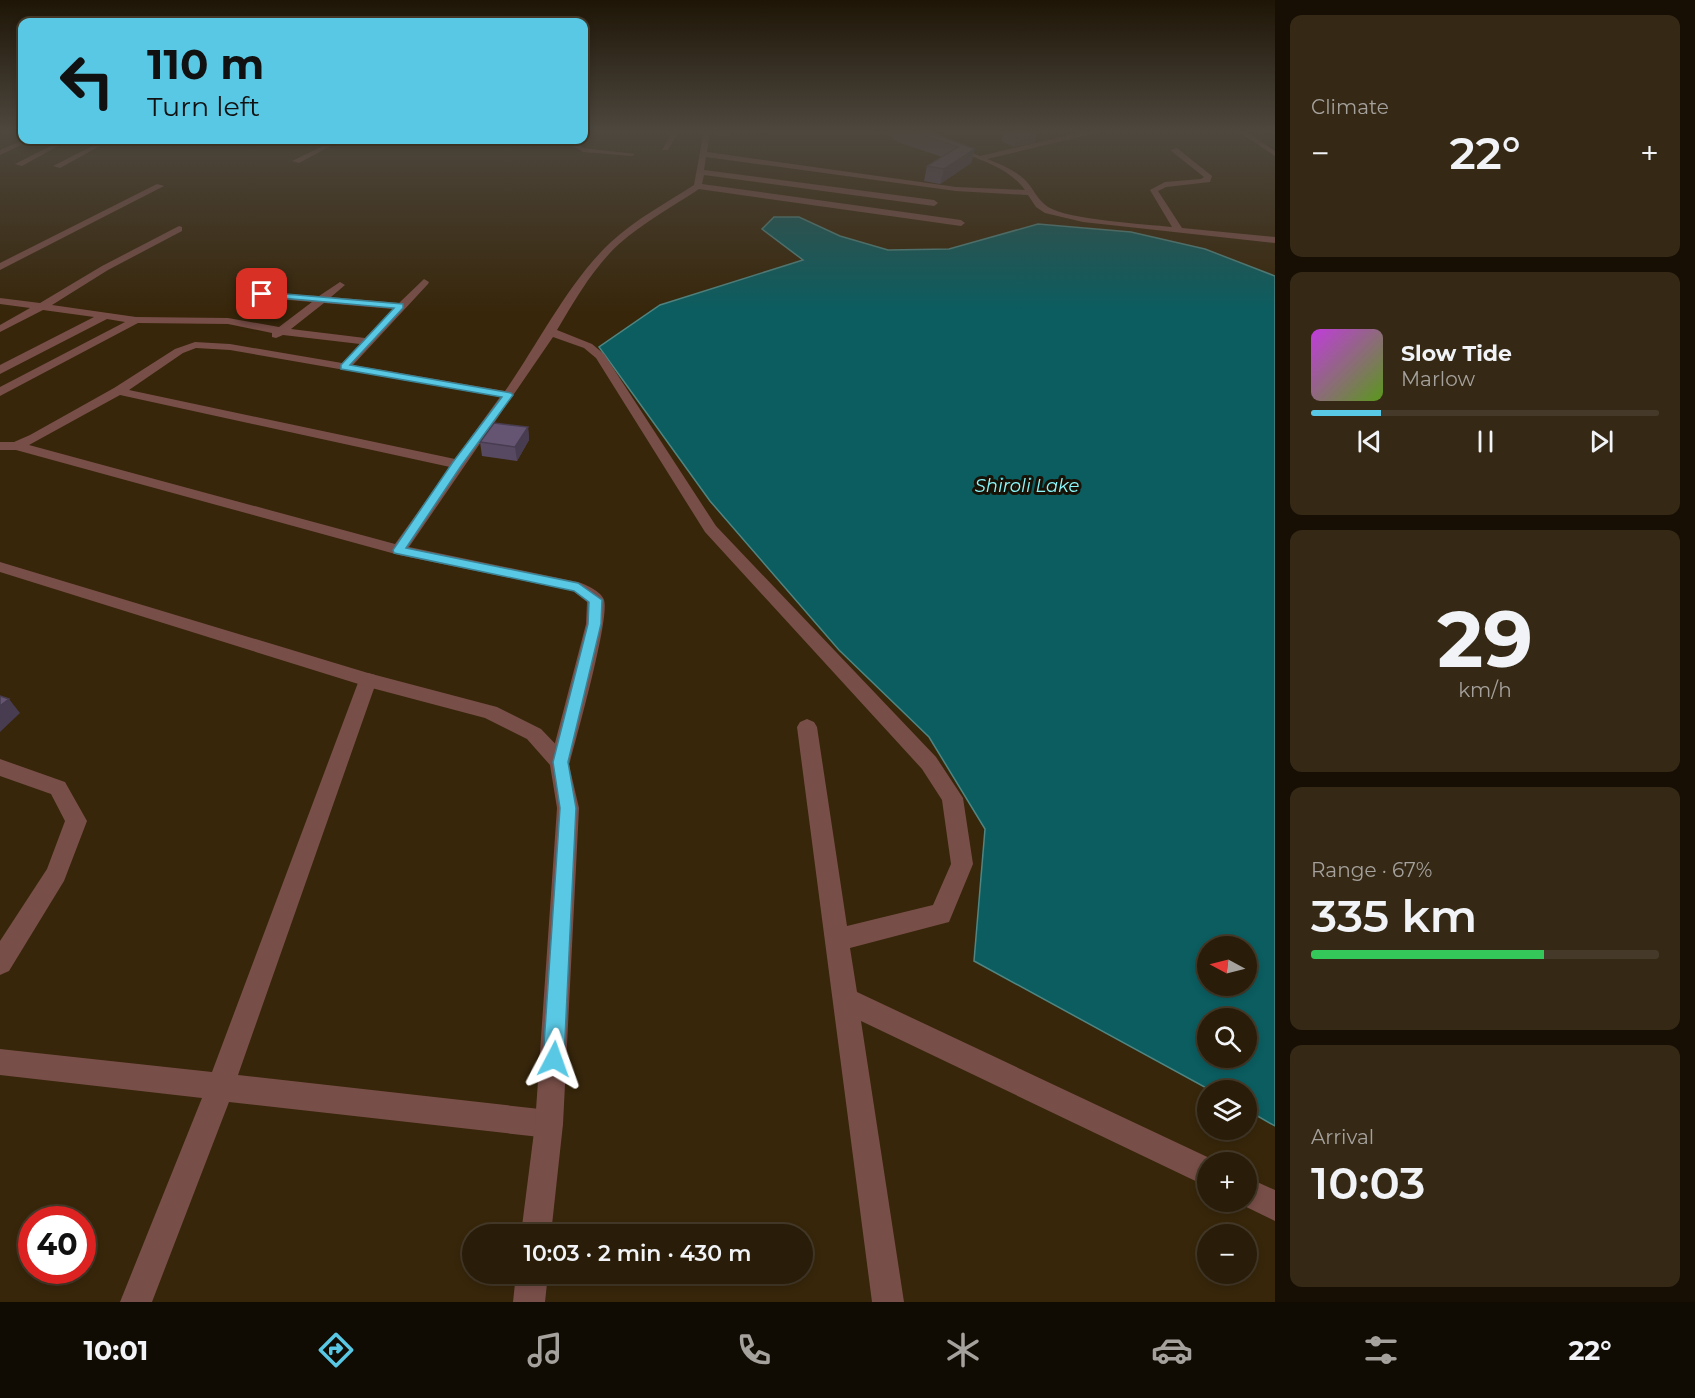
<!DOCTYPE html>
<html lang="en">
<head>
<meta charset="utf-8">
<style>
  body { margin:0; font-family:Montserrat,sans-serif; background:#352916; color:#f1f3f6; height:100vh; display:flex; flex-direction:column; font-size:22px; white-space:nowrap }
  * { box-sizing:border-box; margin:0 }
  p { font-size:20px; color:#a5a19c }
  .icon { flex:none; width:33px; height:33px; fill:none; stroke:currentColor; stroke-width:2; stroke-linecap:round; stroke-linejoin:round }
  .map { position:relative; flex:1; overflow:hidden }
  .details { display:flex; flex-direction:column; gap:15px; padding:15px; background:#170f04; width:420px }
  .details>* { flex:none }
  .guide { position:absolute; left:18px; top:18px; width:570px; height:126px; border-radius:12px; box-shadow:0 3px 9px #0003,0 0 0 2px #453a29; background:#59c8e4; color:#111; overflow:hidden }
  .needle { width:39px; rotate:277deg }
  .controls { position:absolute; left:1197px; top:936px; display:grid; gap:12px }
  .controls a { display:grid; place-items:center; width:60px; height:60px; border-radius:50%; background:#291c08; box-shadow:0 3px 9px #0003,0 0 0 2px #453a29; font-size:30px }
  .speed { position:absolute; left:18px; top:1206px; display:flex; gap:12px; font-size:30px; font-weight:700; text-align:center }
  .speed>* { display:grid; place-content:center; width:78px; height:78px; border-radius:50%; background:#291c08; box-shadow:0 3px 9px #0003,0 0 0 2px #453a29; line-height:1 }
  .speed .limit { border:9px solid #d22; background:#fff; color:#111 }
  .pin { position:absolute; display:grid; place-items:center; width:51px; height:51px; color:#fff; margin:-26px; border-radius:12px; box-shadow:0 3px 9px #0006 }
  .me { position:absolute; width:66px; margin:-33px; rotate:4deg; stroke-linejoin:round; filter:drop-shadow(0 0 4px #0008) }
  .turn { display:flex; align-items:center; gap:21px; height:126px; padding:0 30px; font-size:27px }
  .turn .icon { width:78px; height:78px; stroke-width:2.5 }
  .turn b { display:block; font-size:42px; line-height:51px }
  .big { font-size:45px; font-weight:600; line-height:1.1 }
  .details .tile { flex:1; display:flex; flex-direction:column; justify-content:center; gap:9px; min-width:0; padding:0 21px; border-radius:12px; background:#352916 }
  .details .dial { align-items:center; gap:0 }
  .dial b { font-size:78px; line-height:1 }
  .song { display:flex; align-items:center; gap:18px }
  .cover { width:72px; height:72px; border-radius:9px; background:linear-gradient(135deg,hsl(290 70% 55%),hsl(90 70% 35%)) }
  .played { height:6px; border-radius:3px; background:linear-gradient(90deg,#59c8e4 20%,#453a29 20%) }
  .keys { display:flex; justify-content:space-around; direction:ltr }
  .heat { display:flex; justify-content:space-between; align-items:center; font-size:33px; direction:ltr }
  .charge { height:9px; border-radius:4px; background:linear-gradient(90deg,#34c759 67%,#453a29 0) }
  .trip { position:absolute; left:462px; top:1224px; width:351px; height:60px; border-radius:30px; background:#291c08; box-shadow:0 3px 9px #0003,0 0 0 2px #453a29; font-weight:600; line-height:60px; text-align:center }
  .dock { display:flex; height:96px; justify-content:space-around; align-items:center; background:#100b03; color:#a5a19c }
  .dock .icon { width:42px; height:42px }
  .dock .active { color:#59c8e4 }
  .dock b { font-size:27px; color:#f1f3f6 }
  main { display:flex; flex:1; min-height:0 }
  .map>svg:first-child { display:block }
  .water { fill:#0b5d60; stroke:#4f8582; stroke-width:1.5; fill-rule:evenodd }
  .lines { fill:none; stroke-linecap:round; stroke-linejoin:round }
  .service { fill:#784e48; fill-rule:evenodd }
  .minor { fill:#784e48; fill-rule:evenodd }
  .tertiary { fill:#784e48; fill-rule:evenodd }
  .wall { fill:#584962 }
  .shaded-wall { fill:#473c50 }
  .building { fill:#665572; stroke:#473c50; stroke-width:1.5 }
  .route { fill:#59c8e4; stroke:#3a8294; stroke-width:1.5 }
  .labels { text-anchor:middle; stroke-width:6; stroke-linejoin:round; paint-order:stroke }
  .water-label { font-size:18px; font-style:italic; fill:#8cf9fd; stroke:#181106 }
</style>
</head>
<body>
<main>
<div class="map">
<svg width="1275" height="1302" viewBox="0 0 1275 1302">
  <rect width="100%" height="100%" fill="#37260a"/>
  <path class="water" d="M774 217H799L840 236 888 250 949 249 1038 224 1131 232 1205 249 1275 276V1126L1247 1110 1246 1090H1210L974 961 985 829 929 737 839 650 710 501 599 347 660 305 803 260 762 229ZM1208 946H1246V986H1208ZM1208 1018H1246V1058H1208Z"/>
  <g class="lines">
    <path class="service" d="M569 140H575L576 143 584 148 635 154 632 156 583 152 571 145Z"/>
    <path class="minor" d="M673 130H680L668 150H662Z
      M704 130H710L707 152 956 187 1025 190C1000 155 939 152 904 130H914L980 156 1074 134 1109 130 987 159C1000 164 1013 169 1024 179 1033 187 1037 200 1048 207 1069 220 1145 224 1172 227L1150 190 1165 182 1201 179 1204 177 1170 150 1177 148 1212 176 1210 182 1166 187 1158 191 1182 228 1275 237V243L1083 222 1045 213 1036 207 1028 195 956 191 706 157 704 170 934 200 938 203 934 206 704 175 702 184 961 220 965 223 961 226 699 189C672 207 644 222 619 244 593 268 575 300 557 330L592 344 604 354 716 526 936 757 963 798 973 864 949 922 850 948 857 992 1218 1162H1208V1187L861 1021 904 1302H872L797 727 800 722 807 719 814 722 817 727 847 926 933 905 951 864 942 800 922 769 705 532 596 358 584 348 553 337 409 547 578 582C585 584 602 592 604 600 610 618 577 735 570 762L567 768 560 770 553 768 550 762 586 624 587 602 573 591 399 555 16 450H0V442H14L30 435 114 388 175 349 195 342 230 344 342 363 360 344 283 335 276 338 272 337V333L228 324 138 323 0 396V387L125 322 107 319 0 374V365L94 317 43 310 0 332V325L30 308 0 304V298L40 303 102 266 179 226 182 227V231L108 270 52 305 136 317 228 318 279 327 312 302 242 296 238 295V291L319 296 340 282 345 285 331 297 399 303 424 279 429 282 428 284 353 365 505 391C538 344 569 281 611 242 636 219 666 203 694 185ZM324 303 393 309 365 338 291 329ZM196 348 230 350 500 397 455 459 129 390 183 353ZM120 395 450 467 395 544 29 445Z
      M1236 130H1244L1275 151V156Z
      M1267 130H1275V134Z
      M24 140H32L0 155V150Z
      M62 140H69L22 166 15 164Z
      M104 140H111L60 168 53 166Z
      M335 140H342L299 163 292 161Z
      M157 184 164 186 0 270V263Z
      M368 673 375 675 377 680 238 1075 549 1110 559 1114 563 1124 559 1134 549 1138 229 1102 152 1302H120L202 1098 0 1075V1049L212 1072 359 680 361 675Z
      M0 759 65 782 87 821 64 881 9 971 0 975V941L47 869 65 821 51 794 0 776Z
      M1246 1177 1275 1190V1221L1236 1202H1246Z"/>
    <path class="tertiary" d="M0 562 368 673 497 707 541 729 567 756 579 808 563 1124 551 1234H521L535 1124 557 808 550 765 527 739 485 718 368 687 0 572Z
      M516 1274H548L545 1302H513Z"/>
  </g>
  <path class="wall" d="M715 130H730V136L714 135Z
    M875 130H925L975 149 971 163 940 184 924 181 927 166 942 157 897 142V141L892 139 893 137 884 134H875Z
    M1004 132 1034 143 1014 147 1001 141Z
    M528 427 529 440 517 461 482 456 480 442Z"/>
  <path class="shaded-wall" d="M1037 134 1034 143 1014 147 1017 138Z
    M975 149 971 163 940 184 944 169Z
    M528 427 529 440 517 461 515 447Z
    M9 699 20 713 0 732V706Z"/>
  <path class="building" d="M906 130H925L975 149 944 169 927 166 958 147Z
    M1013 130H1025L1037 134 1017 138 1004 132Z
    M494 423 528 427 515 447 480 442Z
    M0 696 9 699 0 706Z"/>
  <linearGradient id="sky" x2="0" y2="1"><stop stop-color="#1e1506"/><stop offset="0.42" stop-color="#4d473e"/><stop offset="1" stop-color="#4d473e" stop-opacity="0"/></linearGradient>
  <rect width="1275" height="312" fill="url(#sky)"/>
  <path class="route" d="M262 292 403 304V308L350 365 511 393 513 395 461 466 406 548 578 583 602 600 601 624 568 762 576 808 564 1059 561 1066 554 1069 546 1066 543 1059 560 808 553 762 588 624 589 602 574 591 394 553 393 550 453 462 502 397 341 369V365L394 308 259 296 258 294Z"/>
  <g class="labels">
    <g class="water-label">
      <text x="1027" y="492">Shiroli Lake</text>
    </g>
  </g>
</svg>
<div class="controls">
<a><svg class="needle" viewBox="-14 -14 28 28"><path d="M0-13l5 13h-10z" fill="#e53935"/><path d="M0 13l5-13h-10z" fill="#a5a19c"/></svg></a>
<a><svg class="icon" aria-label="search" viewBox="0 0 24 24"><circle cx="10" cy="10" r="6"/><path d="M15 15l6 6"/></svg></a>
<a><svg class="icon" aria-label="layers" viewBox="0 0 24 24"><path d="M12 4l9 5-9 5-9-5zM3 14l9 5 9-5"/></svg></a>
<a>+</a>
<a>−</a>
</div>
<div class="speed"><div class="limit">40</div></div>
<div class="pin" style="left:262px;top:294px;background:#d93025"><svg class="icon" aria-label="arrive" viewBox="0 0 24 24"><path d="M6 21V4h12l-3 4 3 4H6"/></svg></div>
<svg class="me" style="left:554px;top:1059px" viewBox="-20 -20 40 40"><path d="M0-17L14 15 0 8-14 15z" fill="#59c8e4" stroke="#fff" stroke-width="4"/></svg>
<div class="trip">10:03 · 2 min · 430 m</div>
<div class="guide">
<div class="turn"><svg class="icon" aria-label="left" viewBox="0 0 24 24"><path d="M17 20v-9H6M10 6l-5 5 5 5"/></svg><div><b>110 m</b>Turn left</div></div>
</div>
</div>
<section class="details">
<div class="tile"><p>Climate</p>
<div class="heat"><a>−</a><b class="big">22°</b><a>+</a></div>
</div>
<div class="tile">
<div class="song"><i class="cover"></i><div><b>Slow Tide</b><p>Marlow</p></div></div>
<div class="played"></div>
<div class="keys"><svg class="icon" aria-label="previous" viewBox="0 0 24 24"><path d="M18 5L8 12l10 7zM5 5v14"/></svg><svg class="icon" aria-label="pause" viewBox="0 0 24 24"><path d="M8 5v14M16 5v14"/></svg><svg class="icon" aria-label="next" viewBox="0 0 24 24"><path d="M6 5l10 7-10 7zM19 5v14"/></svg></div>
</div>
<div class="tile dial"><b>29</b><p>km/h</p></div>
<div class="tile"><p>Range · 67%</p><b class="big">335 km</b><div class="charge"></div></div>
<div class="tile"><p>Arrival</p><b class="big">10:03</b></div>
</section>
</main>
<nav class="dock">
<b>10:01</b>
<svg class="icon active" aria-label="directions" viewBox="0 0 24 24"><path d="M12 3l9 9-9 9-9-9zM9 14v-3h6M13 9l2 2-2 2"/></svg>
<svg class="icon" aria-label="music" viewBox="0 0 24 24"><path d="M9 18V5l10-2v13"/><circle cx="6" cy="18" r="3"/><circle cx="16" cy="16" r="3"/></svg>
<svg class="icon" aria-label="phone" viewBox="0 0 24 24"><path d="M5 4h4l2 5-3 2q2 4 5 5l2-3 5 2v4C11 20 4 13 5 4z"/></svg>
<svg class="icon" aria-label="climate" viewBox="0 0 24 24"><path d="M12 3v18M4 7l16 10M4 17L20 7"/></svg>
<svg class="icon" aria-label="car" viewBox="0 0 24 24"><path d="M5 17H2v-5l4-1 3-4h7l3 4 3 1v5h-3M9 17h6M6 11h13"/><circle cx="7" cy="17" r="2"/><circle cx="17" cy="17" r="2"/></svg>
<svg class="icon" aria-label="filters" viewBox="0 0 24 24"><path d="M4 7h16M4 17h16"/><circle cx="9" cy="7" r="2"/><circle cx="15" cy="17" r="2"/></svg>
<b>22°</b>
</nav>
</body>
</html>
